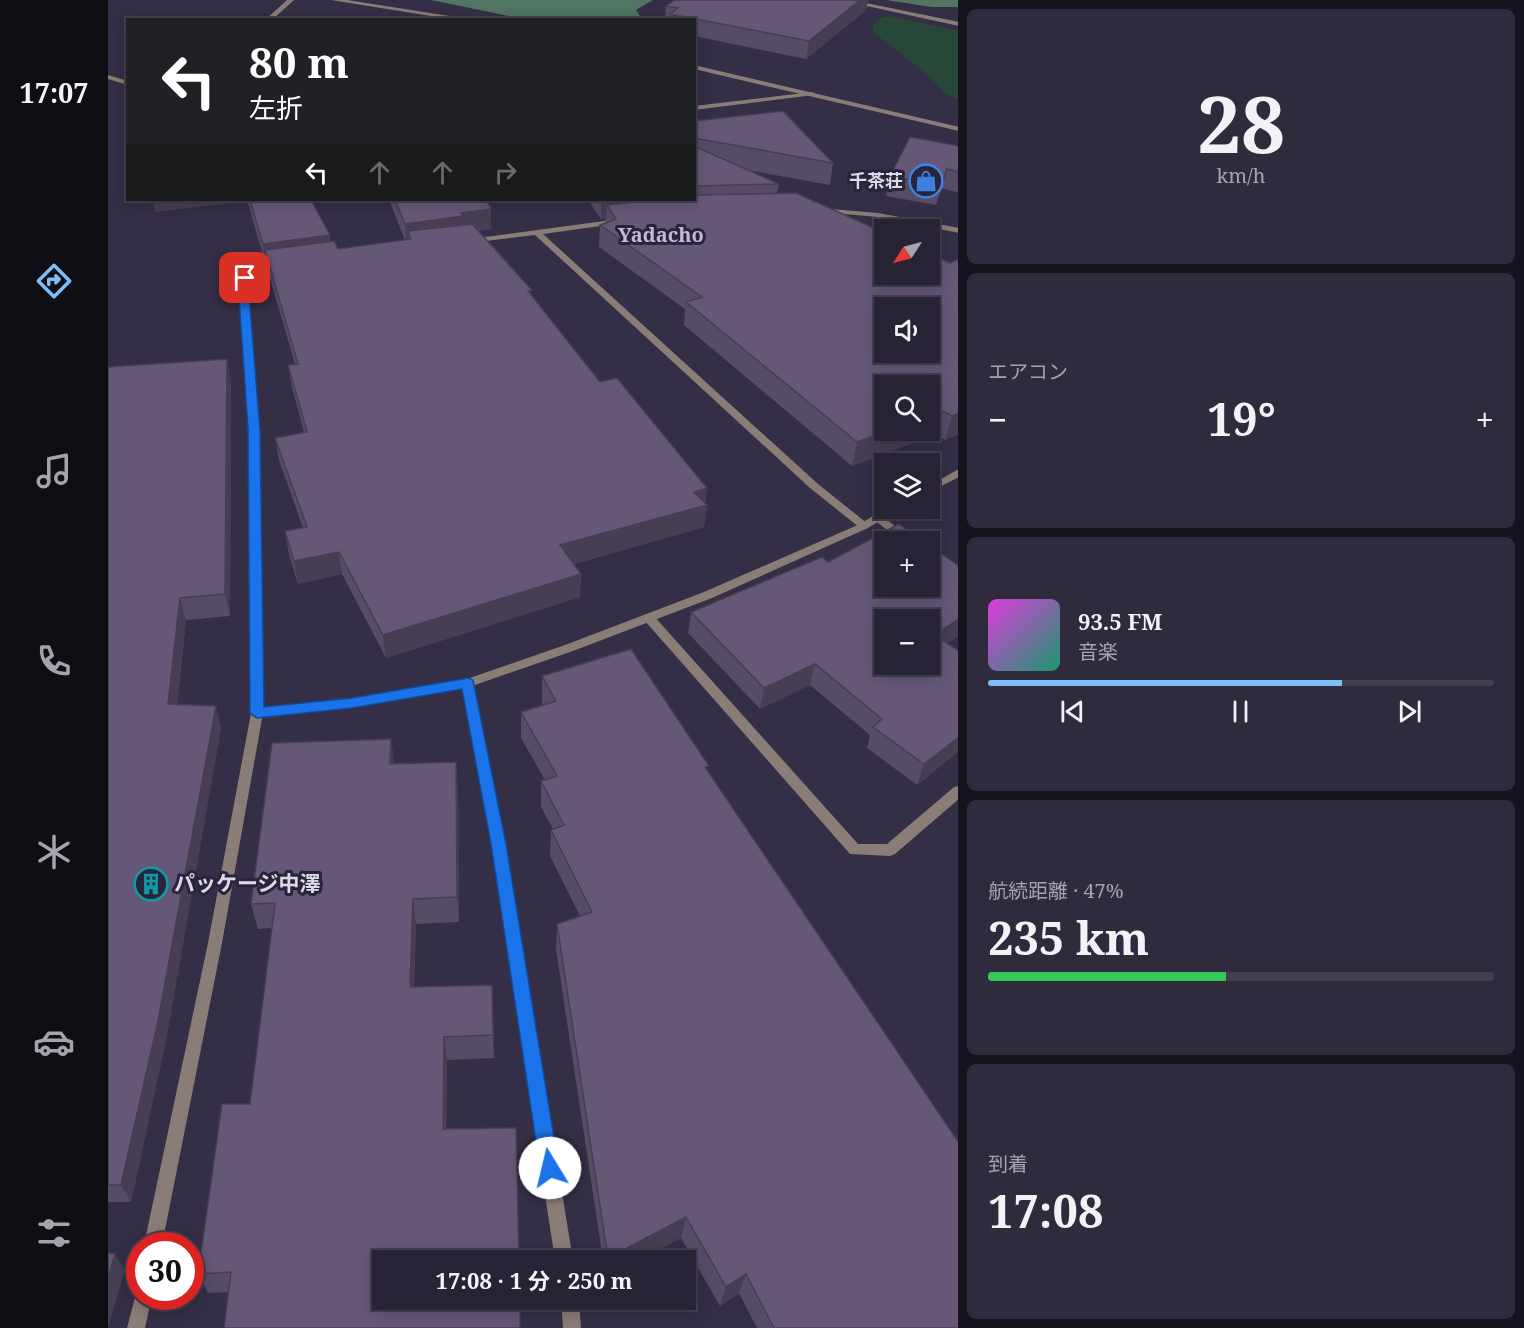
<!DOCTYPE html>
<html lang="ja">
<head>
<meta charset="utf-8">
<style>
  body { margin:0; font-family:"Noto Serif","Noto Sans JP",serif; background:#2f2a3c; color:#f1f3f6; height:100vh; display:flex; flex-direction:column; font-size:22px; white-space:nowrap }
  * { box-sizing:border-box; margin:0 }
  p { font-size:20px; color:#a4a4ac }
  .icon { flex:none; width:33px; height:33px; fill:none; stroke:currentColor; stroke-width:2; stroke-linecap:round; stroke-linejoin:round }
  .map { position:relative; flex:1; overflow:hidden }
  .side { display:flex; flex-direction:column; gap:9px; padding:9px; background:#15131d; width:566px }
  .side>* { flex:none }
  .guide { position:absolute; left:18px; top:18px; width:570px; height:183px; border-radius:0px; box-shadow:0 3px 15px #0003,0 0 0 2px #433f4f; background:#202124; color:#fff; overflow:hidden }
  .needle { width:39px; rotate:234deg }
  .buttons { position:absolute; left:766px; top:219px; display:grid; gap:12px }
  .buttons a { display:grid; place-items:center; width:66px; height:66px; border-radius:0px; background:#272234; box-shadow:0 3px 15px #0003,0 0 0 2px #433f4f; font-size:30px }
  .speed { position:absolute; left:18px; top:1232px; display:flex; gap:12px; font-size:30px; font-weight:700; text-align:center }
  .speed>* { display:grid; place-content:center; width:78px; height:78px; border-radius:50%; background:#272234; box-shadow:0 3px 15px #0003,0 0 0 2px #433f4f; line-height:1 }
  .speed .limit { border:9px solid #d22; background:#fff; color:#111 }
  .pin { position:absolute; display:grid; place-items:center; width:51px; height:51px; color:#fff; margin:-26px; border-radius:12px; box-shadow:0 3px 9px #0006 }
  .me { position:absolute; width:66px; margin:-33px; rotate:351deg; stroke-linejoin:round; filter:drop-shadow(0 0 4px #0008) }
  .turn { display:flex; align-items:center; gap:21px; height:126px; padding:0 24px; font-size:27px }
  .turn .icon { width:78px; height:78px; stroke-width:2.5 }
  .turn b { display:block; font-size:42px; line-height:51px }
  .lanes { display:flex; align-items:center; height:57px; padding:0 24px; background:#0003; justify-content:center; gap:30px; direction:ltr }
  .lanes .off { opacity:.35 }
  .big { font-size:45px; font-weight:700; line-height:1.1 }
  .side .card { flex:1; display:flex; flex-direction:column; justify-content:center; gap:9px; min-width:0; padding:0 21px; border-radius:9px; background:#2f2a3c }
  .side .dial { align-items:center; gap:0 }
  .dial b { font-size:78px; line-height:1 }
  .song { display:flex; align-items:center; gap:18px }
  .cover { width:72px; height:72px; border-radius:9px; background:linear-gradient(135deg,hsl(300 70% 55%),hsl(160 70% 35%)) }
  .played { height:6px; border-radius:3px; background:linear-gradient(90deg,#7dbef9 70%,#433f4f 70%) }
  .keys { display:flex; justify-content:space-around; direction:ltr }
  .heat { display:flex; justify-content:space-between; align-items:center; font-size:33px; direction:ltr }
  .charge { height:9px; border-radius:4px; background:linear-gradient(90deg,#34c759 47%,#433f4f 0) }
  .trip { position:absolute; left:264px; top:1250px; width:324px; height:60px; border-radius:0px; background:#272234; box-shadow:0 3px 15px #0003,0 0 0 2px #433f4f; font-weight:700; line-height:60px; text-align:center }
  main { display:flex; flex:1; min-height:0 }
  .tab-bar { display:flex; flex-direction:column; width:108px; justify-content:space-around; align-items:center; background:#100e15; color:#a4a4ac }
  .tab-bar .icon { width:42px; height:42px }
  .tab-bar .selected { color:#7dbef9 }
  .tab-bar b { font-size:27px; color:#f1f3f6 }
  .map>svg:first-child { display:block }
  .green { fill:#274738 }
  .forest { fill:#507563 }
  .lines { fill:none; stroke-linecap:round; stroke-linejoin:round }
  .service { fill:#8a7c76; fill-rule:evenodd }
  .minor { fill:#8a7c76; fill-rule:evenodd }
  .tertiary { fill:#8a7c76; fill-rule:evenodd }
  .wall { fill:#574c66 }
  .shaded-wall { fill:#473e53 }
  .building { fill:#655877; stroke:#473e53; stroke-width:1.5; fill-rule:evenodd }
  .route { fill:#1a73e8; stroke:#114b97; stroke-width:1.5 }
  .labels { text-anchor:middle; stroke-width:6; stroke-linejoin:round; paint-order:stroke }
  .far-poi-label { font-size:18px; font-weight:bold; fill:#dcd9e8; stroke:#2a243b; text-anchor:end }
  .far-quarter-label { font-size:20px; font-weight:bold; fill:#c1bbd8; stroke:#2a243b }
  .poi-label { font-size:21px; font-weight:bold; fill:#dcd9e8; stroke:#2a243b; text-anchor:start }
</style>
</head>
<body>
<main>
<nav class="tab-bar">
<b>17:07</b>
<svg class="icon selected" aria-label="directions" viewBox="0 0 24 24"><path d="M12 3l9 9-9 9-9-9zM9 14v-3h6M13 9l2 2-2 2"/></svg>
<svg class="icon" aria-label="music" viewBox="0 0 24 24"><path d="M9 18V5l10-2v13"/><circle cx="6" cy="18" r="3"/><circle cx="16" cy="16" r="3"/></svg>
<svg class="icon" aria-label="phone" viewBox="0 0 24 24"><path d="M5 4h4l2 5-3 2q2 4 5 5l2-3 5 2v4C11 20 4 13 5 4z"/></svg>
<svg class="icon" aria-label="climate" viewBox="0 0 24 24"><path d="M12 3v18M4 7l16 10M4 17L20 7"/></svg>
<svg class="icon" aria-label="car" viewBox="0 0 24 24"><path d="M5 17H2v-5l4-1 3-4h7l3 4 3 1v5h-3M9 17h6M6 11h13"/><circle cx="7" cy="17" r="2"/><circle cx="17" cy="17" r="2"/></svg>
<svg class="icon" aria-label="filters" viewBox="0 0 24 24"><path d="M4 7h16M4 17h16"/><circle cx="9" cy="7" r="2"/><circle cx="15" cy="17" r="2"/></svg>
</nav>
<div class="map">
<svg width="851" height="1328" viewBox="0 0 851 1328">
  <rect width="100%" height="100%" fill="#342e46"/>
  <path class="green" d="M781 16 850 31V99L837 94 822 77 765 32V25L773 18Z"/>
  <path class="forest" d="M323 0H545L528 10 534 19H415Z
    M778 0H850V7H823Z"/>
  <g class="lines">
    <path class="service" d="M179 0H186L164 20H157Z
      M0 75 20 81V85L0 79Z
      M704 92 707 94 706 95 586 110V106Z
      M770 515 774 516 808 542H795L766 520 765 518Z
      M541 614 545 615 750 844H779L846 787 851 786V799L787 854 782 856 742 854 537 621 535 618 537 615Z"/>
    <path class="minor" d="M731 0H743L851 22V26Z
      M711 208 770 213 851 228V233L770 217 714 212H711Z
      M511 219 515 221 514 223 435 234 710 484 760 524 761 526 760 528H752L702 488 427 235 362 243 358 241 362 239Z
      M175 262 178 263V267L150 273 139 282 151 430 155 713 114 943 54 1245H36L100 943 143 713 141 430 131 282C140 266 158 264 175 262Z
      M360 679 366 683 397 844 465 1260H447L383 844 354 683Z
      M32 1289V1296H44L37 1328H19L29 1290Z
      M453 1299H471L473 1328H455Z"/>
    <path class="tertiary" d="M223 0H239L367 20H348Z
      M586 65 851 127V131L586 69Z
      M851 469V477L822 492V485Z
      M778 508H792L760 528 604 598 465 651 364 686 244 708 149 718 145 716 143 713 145 710 149 708 244 698 359 679 457 645 596 592 752 524Z"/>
  </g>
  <path class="wall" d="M567 0H760L758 10 698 59 586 36V20H557L558 6Z
    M586 121 725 163 722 185 639 170 671 184 669 193 842 263 851 259V434L837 440 828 434 744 466 576 325 577 309 491 247 492 225 498 223V218L493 219 480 200H586Z
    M851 146V193L834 188 828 205 778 196 782 176Z
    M139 200H203L222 241 230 249 297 240 281 200H378L383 229 370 231 424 295 492 382 599 488 597 503 599 505 596 527 466 564 473 574 472 597 278 658 234 574 190 584 181 554 177 531 195 528 171 460 167 438 196 432 184 387 180 365 187 364 160 271 159 262H157Z
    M0 367 123 381 122 616 78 620 69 705 113 728 58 1040 23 1202H0Z
    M720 562 851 566V636L839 643 851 751 809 785 759 748 762 735 702 685 652 709 580 633 583 612Z
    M434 676 600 771 851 1328H649L631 1293 612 1306 573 1238 531 1260H495L448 949 449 924 472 916 442 856 443 830 445 829 433 807V781L437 780 413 738V712L435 705 434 703Z
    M283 739 286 764 350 788 351 922 308 924 306 987 384 985 386 1058 339 1060 338 1129 120 1292 100 1293 90 1274 142 1104 164 928 150 929 143 904Z"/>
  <path class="shaded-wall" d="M752 0H760L758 10 698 59 701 41Z
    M839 169 834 188 828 205 833 186Z
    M45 200H122L123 203 47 212Z
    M493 200H573L499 205 498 218 493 219Z
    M383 209V229L303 239 300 231 301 243 298 244 297 224 353 213Z
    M222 235 224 253 157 250 159 262H157L155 244Z
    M119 359 123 381 122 616 117 594Z
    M835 411 828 434 744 466 749 442 781 430H822V416Z
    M851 413V434L837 440 844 416Z
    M599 488 597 505H599L596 527 451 568 452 545 586 492Z
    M231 552 234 574 190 584 186 561Z
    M473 574 472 597 278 658 275 635Z
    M72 598 78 620 67 726 60 704Z
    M851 619V636L822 654 826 635Z
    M707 664 702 685 652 709 656 688Z
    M108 706 113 728 58 1040 23 1202 13 1185Z
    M851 737V751L809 785 816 764Z
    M283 739 286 765 282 764Z
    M348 762 350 788 351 922 349 897Z
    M305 899 308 924 305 1011 302 987Z
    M384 985 385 1009 386 1058 385 1035Z
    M336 1037 339 1060 337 1151 335 1129Z
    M578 1217 573 1238 531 1260H500V1258Z
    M7 1254 17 1270 0 1328V1277Z
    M638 1274 631 1293 612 1306 618 1287Z"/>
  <path class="building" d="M567 0H752L701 41 562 14 570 8 558 6Z
    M675 111 725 163 586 138V121Z
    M802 137 851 146V172L839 169 833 186 782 176Z
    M586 146 671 184 586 186Z
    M688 193 777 233V274H822V254L842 263 851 259V413L844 416 835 411 822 416V386H777V430H781L749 442 578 302 594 297 492 225 508 219 499 205 542 200H586V195ZM777 308H822V352H777Z
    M142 200H203L222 235 155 244Z
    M287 200H378L383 209 353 213 356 216 297 224Z
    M364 224 424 290 420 291 492 382 509 378 599 488 586 492 599 505 452 545 473 574 275 635 231 552 186 561 177 531 199 527 167 438 199 432 180 365 190 364 157 250 226 241 230 249 303 239 300 231Z
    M119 359 117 594 72 598 60 704 108 706 50 1021 13 1185H0V367Z
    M791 524 815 542H777V586H822V546L851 566V619L826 635 851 651V737L816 764 765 727 774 719 707 664 656 688 583 612 714 557 720 562ZM777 620H822V664H777Z
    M523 649 601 766 597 767 851 1143V1328H666L638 1274 618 1287 578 1217 500 1258 449 924 484 912 443 830 456 825 433 781 449 776 413 712 448 701 434 676Z
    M283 739 282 764 348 762 349 897 305 899 302 987 384 985 385 1035 336 1037 335 1129 408 1128 411 1260H274V1299H412V1328H116L123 1272 90 1274 114 1104H142L167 903 143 904 164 743Z
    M0 1253 7 1254 0 1277Z"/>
  <path class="route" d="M137 275 142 278 140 282 152 430 156 707 244 698 360 678 365 680 398 844 451 1168 448 1174 442 1177 435 1174 432 1168 383 844 354 689 244 708 149 718 142 713 140 430 130 282 133 276Z"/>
  <defs>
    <g id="shop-ring" transform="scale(1.725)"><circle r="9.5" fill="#2a243b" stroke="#3f7fe0" stroke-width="1.5"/><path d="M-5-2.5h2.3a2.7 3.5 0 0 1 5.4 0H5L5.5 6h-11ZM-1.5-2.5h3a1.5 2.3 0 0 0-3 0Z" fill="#3f7fe0"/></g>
    <g id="building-ring" transform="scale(1.725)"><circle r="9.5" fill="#2a243b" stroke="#0f9aa8" stroke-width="1.5"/><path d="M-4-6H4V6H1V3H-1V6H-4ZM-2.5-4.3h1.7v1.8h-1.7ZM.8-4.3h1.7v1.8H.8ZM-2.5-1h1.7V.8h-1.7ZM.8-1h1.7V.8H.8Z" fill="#0f9aa8"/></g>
  </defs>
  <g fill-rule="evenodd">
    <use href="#shop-ring" x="818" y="181"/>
    <use href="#building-ring" x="43" y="884"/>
  </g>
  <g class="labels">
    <g class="far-poi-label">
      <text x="795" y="187">千茶荘</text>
    </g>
    <g class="far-quarter-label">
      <text x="553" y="242">Yadacho</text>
    </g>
    <g class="poi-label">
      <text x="66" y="891">パッケージ中澤</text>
    </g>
  </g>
</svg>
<div class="buttons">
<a><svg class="needle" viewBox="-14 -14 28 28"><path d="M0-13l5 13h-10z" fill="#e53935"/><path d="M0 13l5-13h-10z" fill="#a4a4ac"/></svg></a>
<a><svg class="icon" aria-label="sound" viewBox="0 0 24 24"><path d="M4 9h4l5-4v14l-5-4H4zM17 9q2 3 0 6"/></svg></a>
<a><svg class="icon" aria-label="search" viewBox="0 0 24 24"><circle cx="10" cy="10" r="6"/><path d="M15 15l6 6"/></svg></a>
<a><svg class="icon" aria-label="layers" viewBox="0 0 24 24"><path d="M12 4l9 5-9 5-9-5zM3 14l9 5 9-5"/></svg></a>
<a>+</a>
<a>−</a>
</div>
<div class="speed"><div class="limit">30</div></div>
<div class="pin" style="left:137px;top:278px;background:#d93025"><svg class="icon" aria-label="arrive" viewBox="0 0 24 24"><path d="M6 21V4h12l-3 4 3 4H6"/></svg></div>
<svg class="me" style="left:442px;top:1168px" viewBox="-20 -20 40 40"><circle r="19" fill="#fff"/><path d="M0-13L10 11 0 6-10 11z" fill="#1a73e8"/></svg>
<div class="trip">17:08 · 1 分 · 250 m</div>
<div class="guide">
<div class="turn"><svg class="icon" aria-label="left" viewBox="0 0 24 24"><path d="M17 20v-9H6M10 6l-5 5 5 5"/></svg><div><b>80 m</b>左折</div></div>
<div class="lanes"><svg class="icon" aria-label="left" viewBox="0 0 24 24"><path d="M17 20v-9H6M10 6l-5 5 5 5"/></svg><svg class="icon off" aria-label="ahead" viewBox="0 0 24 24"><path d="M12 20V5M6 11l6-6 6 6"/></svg><svg class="icon off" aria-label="ahead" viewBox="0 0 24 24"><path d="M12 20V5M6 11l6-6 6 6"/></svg><svg class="icon off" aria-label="right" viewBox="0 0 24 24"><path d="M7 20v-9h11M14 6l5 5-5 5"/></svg></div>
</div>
</div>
<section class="side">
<div class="card dial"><b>28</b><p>km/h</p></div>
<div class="card"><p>エアコン</p>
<div class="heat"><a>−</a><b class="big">19°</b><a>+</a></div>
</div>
<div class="card">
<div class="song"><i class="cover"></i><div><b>93.5 FM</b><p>音楽</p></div></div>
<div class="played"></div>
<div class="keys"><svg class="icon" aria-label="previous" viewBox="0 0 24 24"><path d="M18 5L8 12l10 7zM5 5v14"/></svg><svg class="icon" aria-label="pause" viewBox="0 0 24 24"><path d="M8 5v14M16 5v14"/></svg><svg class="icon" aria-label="next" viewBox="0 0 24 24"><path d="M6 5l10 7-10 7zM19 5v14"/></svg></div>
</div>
<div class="card"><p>航続距離 · 47%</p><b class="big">235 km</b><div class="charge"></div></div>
<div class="card"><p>到着</p><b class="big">17:08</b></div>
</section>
</main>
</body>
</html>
